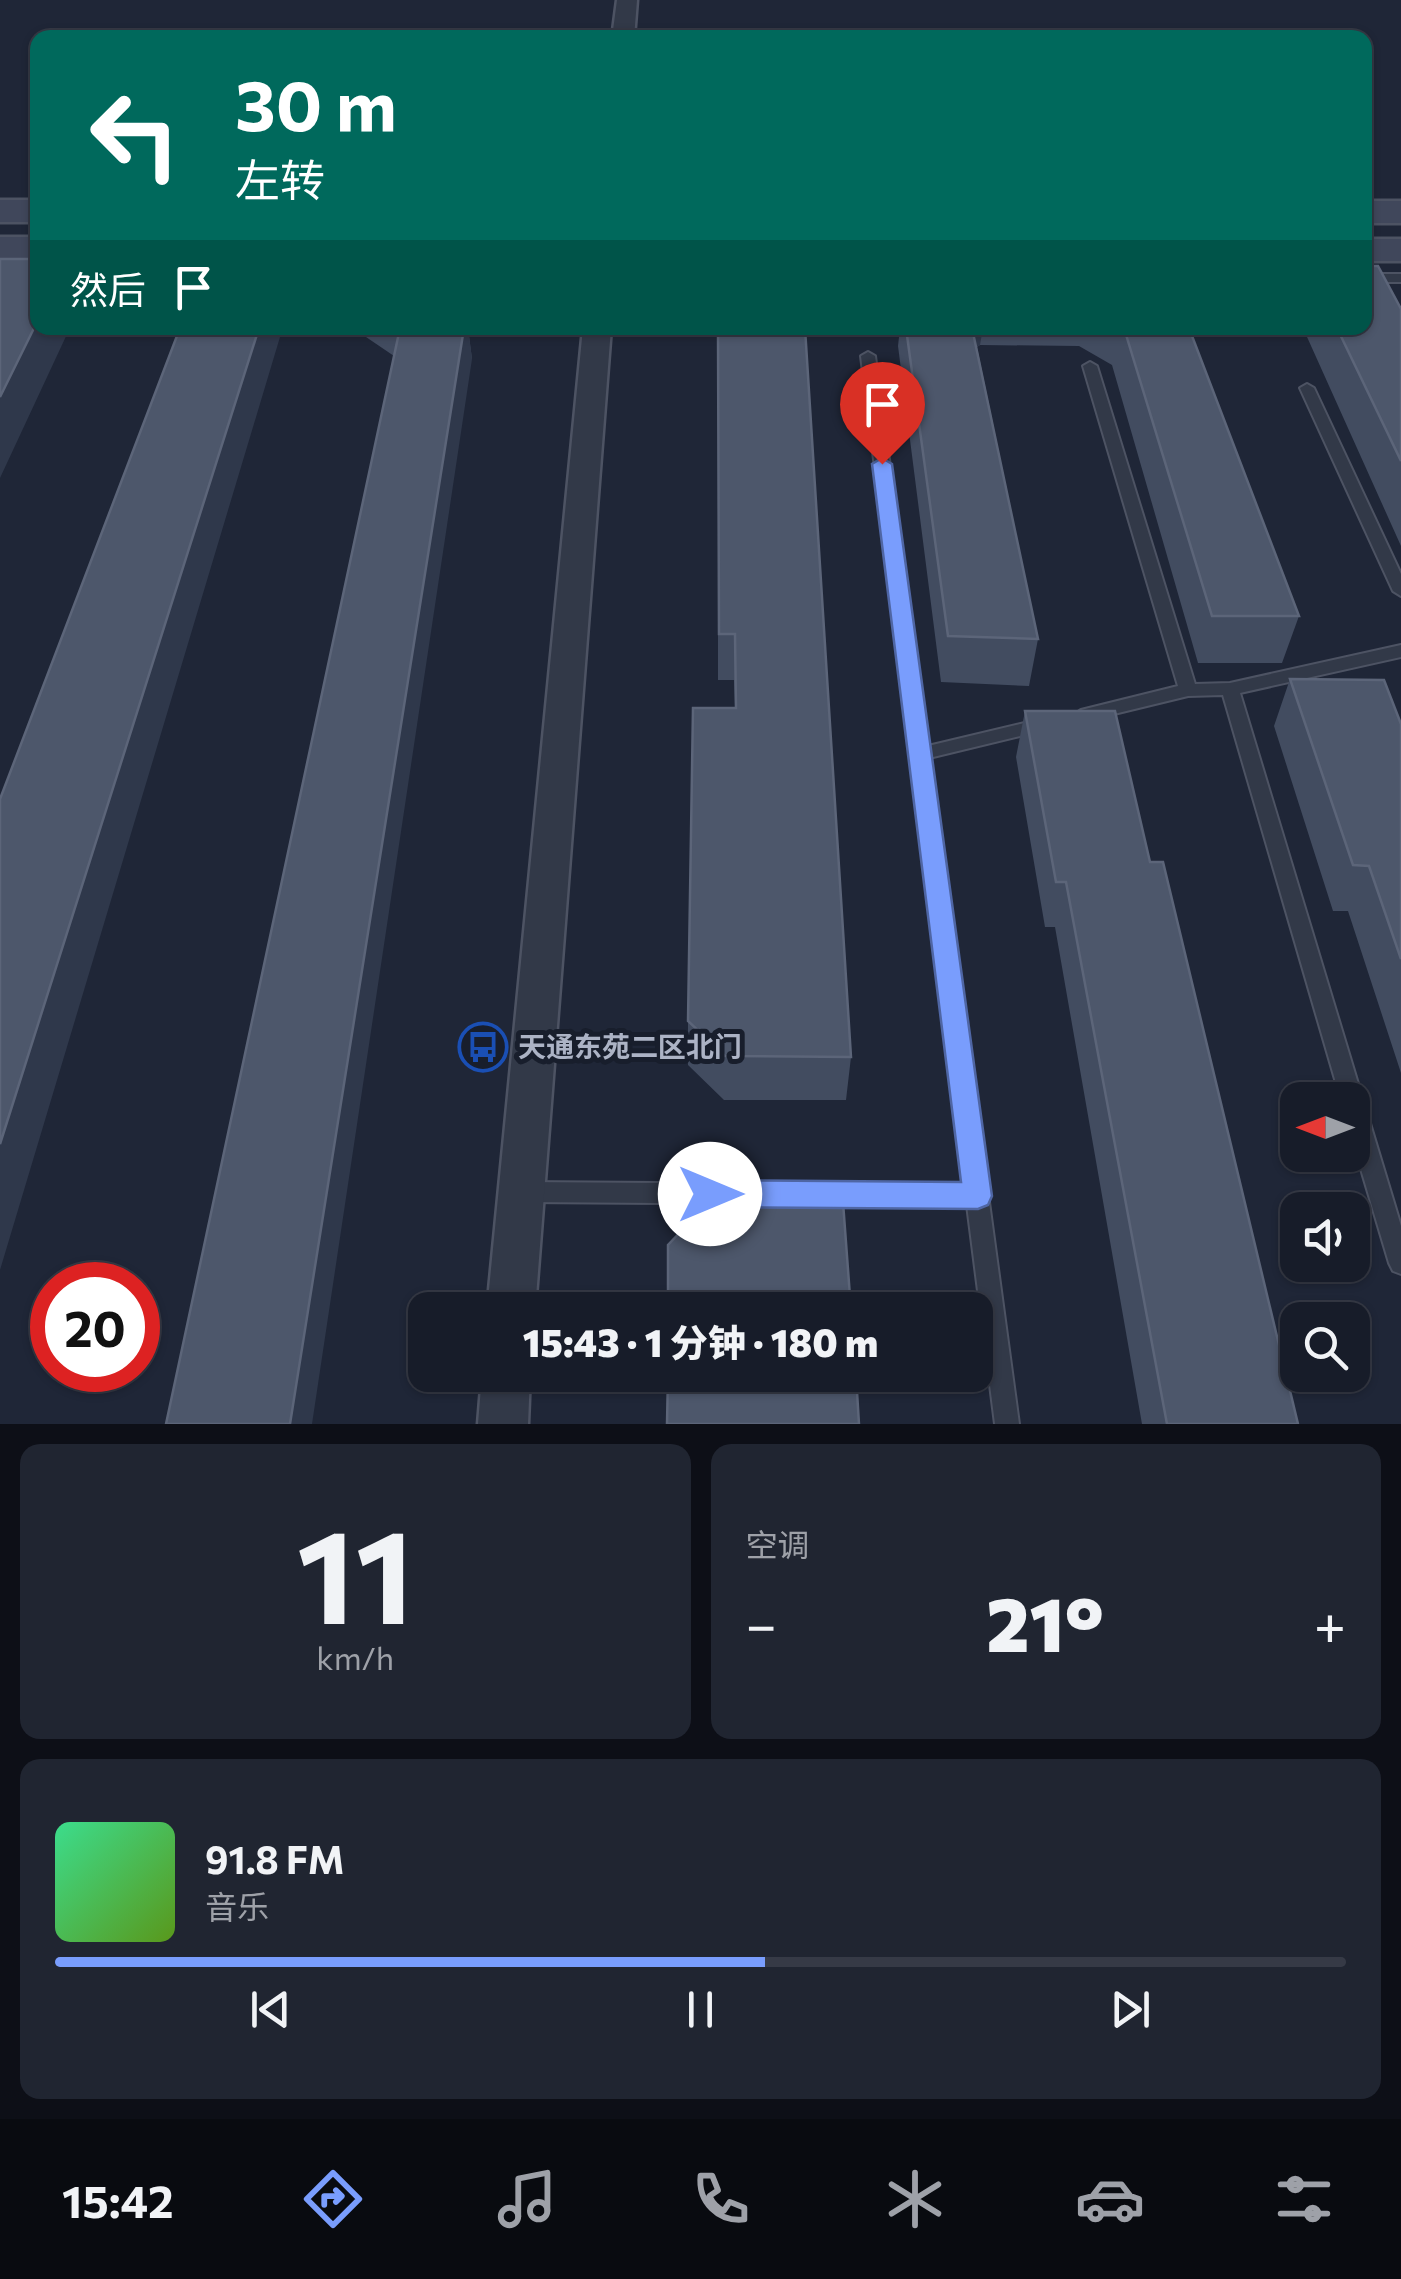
<!DOCTYPE html>
<html lang="zh">
<head>
<meta charset="utf-8">
<style>
  body { margin:0; font-family:Commissioner,"Noto Sans SC",sans-serif; background:#202531; color:#f1f3f6; height:100vh; display:flex; flex-direction:column; font-size:38px; white-space:nowrap }
  * { box-sizing:border-box; margin:0 }
  p { font-size:32px; color:#9ea1a8 }
  .icon { flex:none; width:55px; height:55px; fill:none; stroke:currentColor; stroke-width:2; stroke-linecap:round; stroke-linejoin:round }
  .map { position:relative; height:1424px; overflow:hidden }
  .panel { display:flex; flex-direction:column; gap:20px; padding:20px; background:#0d0f17; flex:1 }
  .panel>* { flex:none }
  .banner { position:absolute; left:30px; top:30px; width:1342px; height:305px; border-radius:20px; box-shadow:0 2px 8px #0004,0 0 0 2px #363a46; background:#00695c; color:#fff; overflow:hidden }
  .needle { width:65px; rotate:270deg }
  .tools { position:absolute; left:1280px; top:1082px; display:grid; gap:20px }
  .tools a { display:grid; place-items:center; width:90px; height:90px; border-radius:20px; background:#171c29; box-shadow:0 2px 8px #0004,0 0 0 2px #363a46; font-size:50px }
  .speed { position:absolute; left:30px; top:1262px; display:flex; gap:20px; font-size:50px; font-weight:700; text-align:center }
  .speed>* { display:grid; place-content:center; width:130px; height:130px; border-radius:50%; background:#171c29; box-shadow:0 2px 8px #0004,0 0 0 2px #363a46; line-height:1 }
  .speed .limit { border:15px solid #d22; background:#fff; color:#111 }
  .pin { position:absolute; display:grid; place-items:center; width:85px; height:85px; color:#fff; margin:-102px -42px; border-radius:50% 50% 50% 0; rotate:-45deg; box-shadow:0 0 10px #0007 }
  .pin .icon { rotate:45deg }
  .me { position:absolute; width:110px; margin:-55px; rotate:90deg; stroke-linejoin:round; filter:drop-shadow(0 0 8px #0008) }
  .turn { display:flex; align-items:center; gap:35px; height:210px; padding:0 40px; font-size:45px }
  .turn .icon { width:130px; height:130px; stroke-width:2.5 }
  .turn b { display:block; font-size:70px; line-height:85px }
  .then { display:flex; align-items:center; height:95px; padding:0 40px; background:#0003; gap:20px; font-size:38px }
  .big { font-size:75px; font-weight:800; line-height:1.1 }
  .panel .widget { flex:1; display:flex; flex-direction:column; justify-content:center; gap:15px; min-width:0; padding:0 35px; border-radius:20px; background:#202531 }
  .panel .dial { align-items:center; gap:0 }
  .dial b { font-size:130px; line-height:1 }
  .song { display:flex; align-items:center; gap:30px }
  .cover { width:120px; height:120px; border-radius:15px; background:linear-gradient(135deg,hsl(150 70% 55%),hsl(90 70% 35%)) }
  .played { height:10px; border-radius:5px; background:linear-gradient(90deg,#799dfd 55%,#363a46 55%) }
  .keys { display:flex; justify-content:space-around; direction:ltr }
  .heat { display:flex; justify-content:space-between; align-items:center; font-size:55px; direction:ltr }
  .panel .tiles { flex:1; display:grid; gap:20px; grid-template-columns:1fr 1fr }
  .widget:last-child { grid-column:span 2 }
  .trip { position:absolute; left:408px; top:1292px; width:585px; height:100px; border-radius:20px; background:#171c29; box-shadow:0 2px 8px #0004,0 0 0 2px #363a46; font-weight:800; line-height:100px; text-align:center }
  .tabs { display:flex; height:160px; justify-content:space-around; align-items:center; background:#090b10; color:#9ea1a8 }
  .tabs .icon { width:70px; height:70px }
  .tabs .on { color:#799dfd }
  .tabs b { font-size:45px; color:#f1f3f6 }
  .map>svg:first-child { display:block }
  .lines { fill:none; stroke-linecap:round; stroke-linejoin:round }
  .service-casing { stroke:#4d5363; stroke-width:4 }
  .minor-casing { stroke:#4d5363; stroke-width:5 }
  .secondary-casing { stroke:#4d5363; stroke-width:5 }
  .service { fill:#323948; fill-rule:evenodd }
  .minor { fill:#323948; fill-rule:evenodd }
  .secondary { fill:#40475b; fill-rule:evenodd }
  .wall { fill:#424c60 }
  .shaded-wall { fill:#2f384b }
  .building { fill:#4d576b; stroke:#5c6579; stroke-width:2.5 }
  .route { fill:#799dfd; stroke:#4f66a4; stroke-width:2.5 }
  .labels { text-anchor:middle; stroke-width:10; stroke-linejoin:round; paint-order:stroke }
  .poi-label { font-size:28px; font-weight:bold; fill:#acb3c5; stroke:#181e2c; text-anchor:start }
</style>
</head>
<body>
<div class="map">
<svg width="1401" height="1424" viewBox="0 0 1401 1424">
  <rect width="100%" height="100%" fill="#1f2637"/>
  <g class="lines">
    <g class="service-casing">
      <path id="service" d="M1365 274H1401V282H1365Z
        M868 352 875 356 928 746 1041 719 1050 725 1041 731 929 758 1019 1424H995L967 1205 523 1202 515 1199 512 1192 515 1185 523 1182 965 1185 861 356Z
        M1090 362 1097 366 1195 684 1230 683 1401 645V657L1240 693 1401 1226V1274L1393 1271 1389 1263 1352 1139V1100H1341L1223 695 1188 696 1081 722 1072 716 1081 710 1178 686 1083 366Z
        M1307 384 1314 388 1401 574V596L1393 591 1300 388Z"/>
    </g>
    <g class="minor-casing">
      <path id="minor" d="M617 0H637L634 38H612Z
        M583 328H611L535 1310H487Z
        M482 1375H530L528 1424H478Z"/>
    </g>
    <g class="secondary-casing">
      <path id="secondary" d="M0 200H38V222H0Z
        M1365 201H1401V223H1365Z
        M0 237H38V259H0Z
        M1365 239H1401V261H1365Z"/>
    </g>
    <use href="#service" class="service"/>
    <use href="#minor" class="minor"/>
    <use href="#secondary" class="secondary"/>
  </g>
  <path class="wall" d="M1401 309V546L1303 328H1365Z
    M38 328H468L472 359 394 356 366 337H280L178 332H68Z
    M718 328 851 1057 846 1100H724L688 1065V1021L735 708 734 680H718Z
    M900 328H1189L1299 616 1282 663H1198L1112 365 1079 346 980 345 977 347 1038 639 1029 686 941 682 898 346Z
    M1290 679 1401 724V1073L1348 911H1333L1274 726Z
    M1025 711 1150 862 1298 1424H1142L1055 927H1045L1016 757Z"/>
  <path class="shaded-wall" d="M38 320V328H67L68 332 0 478V397Z
    M259 328H278L280 337 0 1270V1144Z
    M464 328H468L472 359 312 1424H290Z
    M967 328H983L980 345 963 355Z"/>
  <path class="building" d="M0 259H38V320L0 397Z
    M1365 266H1378L1401 309V461L1337 328H1365Z
    M180 328H259L0 1144V799Z
    M400 328H464L290 1424H166Z
    M718 328H805L851 1057 725 1056 688 1021 693 708H736L735 634H719Z
    M906 328H972L1038 639 948 636Z
    M1124 328H1189L1299 616H1212Z
    M1290 679 1384 680 1401 724V959L1369 866 1353 865Z
    M1025 711H1115L1150 862H1163L1298 1424H1167L1066 882H1056Z
    M843 1202 851 1310H668V1245L708 1203Z
    M668 1375H856L859 1424H667Z"/>
  <path class="route" d="M882 458 892 464 992 1196 988 1205 978 1209 710 1207 700 1203 696 1194 700 1184 710 1180 961 1182 872 464Z"/>
  <defs>
    <g id="bus-ring" transform="scale(2.5)"><circle r="9.5" fill="#181e2c" stroke="#1a4fb4" stroke-width="1.5"/><path d="M-5-6H5V4H4V6H2V4H-2V6H-4V4H-5ZM-3.5-4V0h7V-4ZM-3.5 1.2v1.5H-2V1.2ZM2 1.2v1.5H3.5V1.2Z" fill="#1a4fb4"/></g>
  </defs>
  <g fill-rule="evenodd">
    <use href="#bus-ring" x="483" y="1047"/>
  </g>
  <g class="labels">
    <g class="poi-label">
      <text x="518" y="1057">天通东苑二区北门</text>
    </g>
  </g>
</svg>
<div class="tools">
<a><svg class="needle" viewBox="-14 -14 28 28"><path d="M0-13l5 13h-10z" fill="#e53935"/><path d="M0 13l5-13h-10z" fill="#9ea1a8"/></svg></a>
<a><svg class="icon" aria-label="sound" viewBox="0 0 24 24"><path d="M4 9h4l5-4v14l-5-4H4zM17 9q2 3 0 6"/></svg></a>
<a><svg class="icon" aria-label="search" viewBox="0 0 24 24"><circle cx="10" cy="10" r="6"/><path d="M15 15l6 6"/></svg></a>
</div>
<div class="speed"><div class="limit">20</div></div>
<div class="pin" style="left:882px;top:464px;background:#d93025"><svg class="icon" aria-label="arrive" viewBox="0 0 24 24"><path d="M6 21V4h12l-3 4 3 4H6"/></svg></div>
<svg class="me" style="left:710px;top:1194px" viewBox="-20 -20 40 40"><circle r="19" fill="#fff"/><path d="M0-13L10 11 0 6-10 11z" fill="#799dfd"/></svg>
<div class="trip">15:43 · 1 分钟 · 180 m</div>
<div class="banner">
<div class="turn"><svg class="icon" aria-label="left" viewBox="0 0 24 24"><path d="M17 20v-9H6M10 6l-5 5 5 5"/></svg><div><b>30 m</b>左转</div></div>
<div class="then">然后<svg class="icon" aria-label="arrive" viewBox="0 0 24 24"><path d="M6 21V4h12l-3 4 3 4H6"/></svg></div>
</div>
</div>
<section class="panel">
<div class="tiles">
<div class="widget dial"><b>11</b><p>km/h</p></div>
<div class="widget"><p>空调</p>
<div class="heat"><a>−</a><b class="big">21°</b><a>+</a></div>
</div>
<div class="widget">
<div class="song"><i class="cover"></i><div><b>91.8 FM</b><p>音乐</p></div></div>
<div class="played"></div>
<div class="keys"><svg class="icon" aria-label="previous" viewBox="0 0 24 24"><path d="M18 5L8 12l10 7zM5 5v14"/></svg><svg class="icon" aria-label="pause" viewBox="0 0 24 24"><path d="M8 5v14M16 5v14"/></svg><svg class="icon" aria-label="next" viewBox="0 0 24 24"><path d="M6 5l10 7-10 7zM19 5v14"/></svg></div>
</div>
</div>
</section>
<nav class="tabs">
<b>15:42</b>
<svg class="icon on" aria-label="directions" viewBox="0 0 24 24"><path d="M12 3l9 9-9 9-9-9zM9 14v-3h6M13 9l2 2-2 2"/></svg>
<svg class="icon" aria-label="music" viewBox="0 0 24 24"><path d="M9 18V5l10-2v13"/><circle cx="6" cy="18" r="3"/><circle cx="16" cy="16" r="3"/></svg>
<svg class="icon" aria-label="phone" viewBox="0 0 24 24"><path d="M5 4h4l2 5-3 2q2 4 5 5l2-3 5 2v4C11 20 4 13 5 4z"/></svg>
<svg class="icon" aria-label="climate" viewBox="0 0 24 24"><path d="M12 3v18M4 7l16 10M4 17L20 7"/></svg>
<svg class="icon" aria-label="car" viewBox="0 0 24 24"><path d="M5 17H2v-5l4-1 3-4h7l3 4 3 1v5h-3M9 17h6M6 11h13"/><circle cx="7" cy="17" r="2"/><circle cx="17" cy="17" r="2"/></svg>
<svg class="icon" aria-label="filters" viewBox="0 0 24 24"><path d="M4 7h16M4 17h16"/><circle cx="9" cy="7" r="2"/><circle cx="15" cy="17" r="2"/></svg>
</nav>
</body>
</html>
